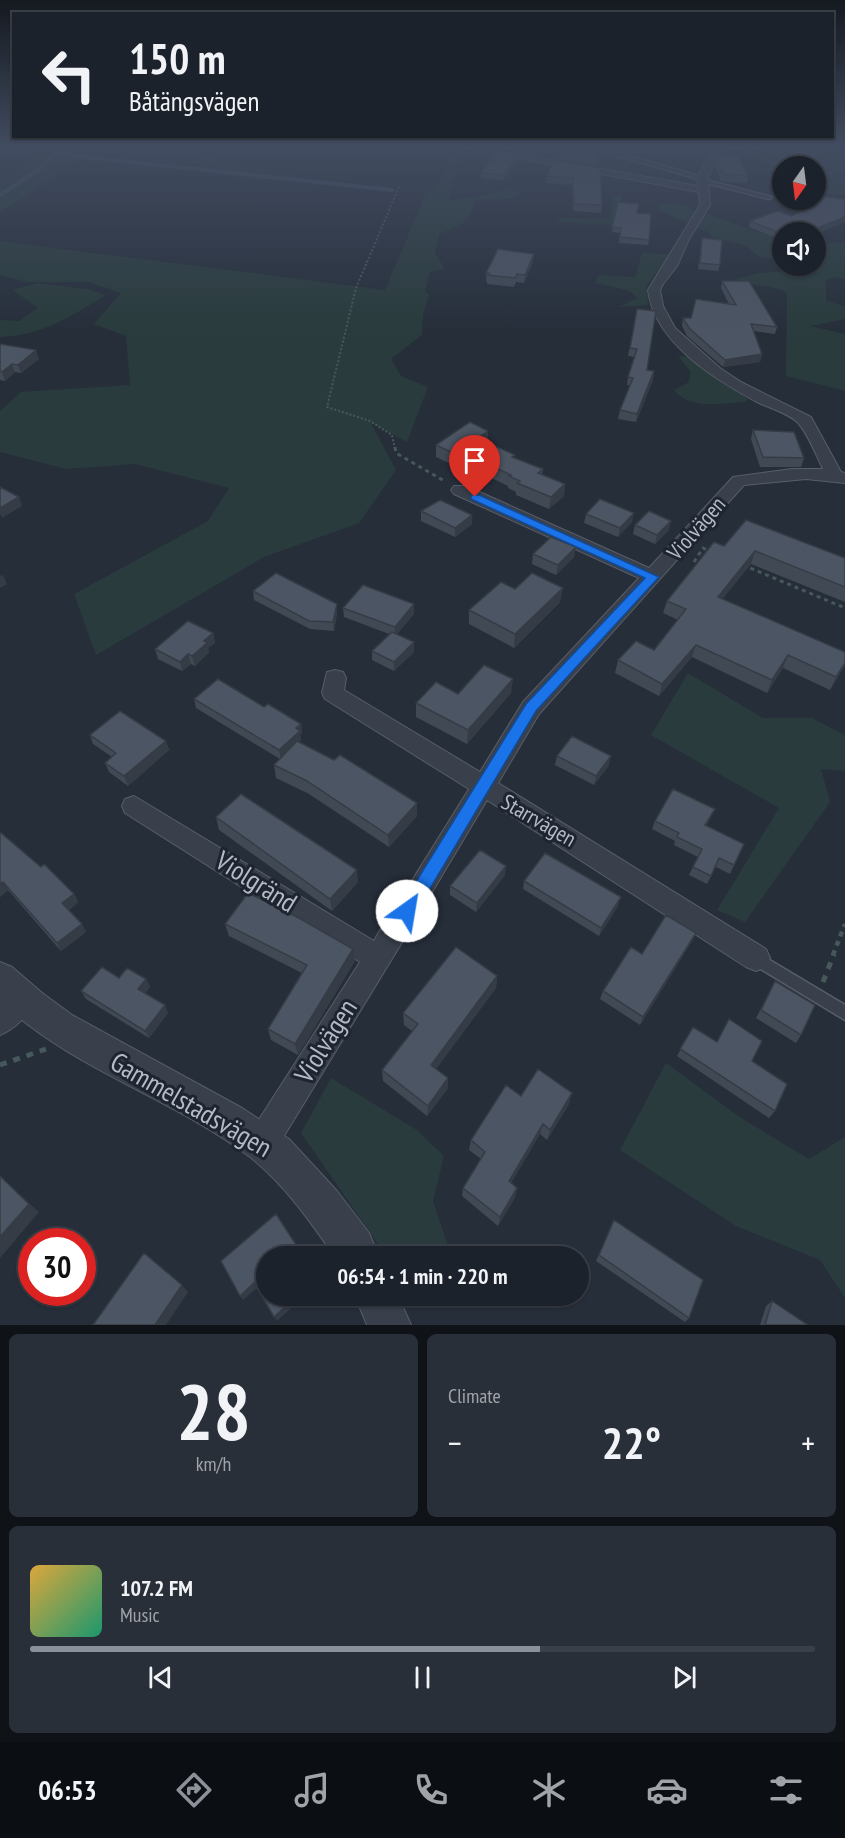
<!DOCTYPE html>
<html lang="en">
<head>
<meta charset="utf-8">
<style>
  body { margin:0; font-family:"PT Sans Narrow",sans-serif; background:#292f38; color:#f1f3f6; height:100vh; display:flex; flex-direction:column; font-size:22px; white-space:nowrap }
  * { box-sizing:border-box; margin:0 }
  p { font-size:20px; color:#a0a4a9 }
  .icon { flex:none; width:33px; height:33px; fill:none; stroke:currentColor; stroke-width:2; stroke-linecap:round; stroke-linejoin:round }
  .map { position:relative; height:1325px; overflow:hidden }
  .side { display:flex; flex-direction:column; gap:9px; padding:9px; background:#0f1318; flex:1 }
  .side>* { flex:none }
  .guide { position:absolute; left:12px; top:12px; width:822px; height:126px; border-radius:0px; box-shadow:0 2px 4px #0004,0 0 0 2px #3a3f48; background:#1c222c; color:#f1f3f6; overflow:hidden }
  .needle { width:39px; rotate:194deg }
  .tools { position:absolute; left:772px; top:156px; display:grid; gap:12px }
  .tools a { display:grid; place-items:center; width:54px; height:54px; border-radius:50%; background:#1c222c; box-shadow:0 2px 4px #0004,0 0 0 2px #3a3f48; font-size:30px }
  .speed { position:absolute; left:18px; top:1228px; display:flex; gap:12px; font-size:30px; font-weight:700; text-align:center }
  .speed>* { display:grid; place-content:center; width:78px; height:78px; border-radius:50%; background:#1c222c; box-shadow:0 2px 4px #0004,0 0 0 2px #3a3f48; line-height:1 }
  .speed .limit { border:9px solid #d22; background:#fff; color:#111 }
  .pin { position:absolute; display:grid; place-items:center; width:51px; height:51px; color:#fff; margin:-62px -26px; border-radius:50% 50% 50% 0; rotate:-45deg; box-shadow:0 0 6px #0007 }
  .pin .icon { rotate:45deg }
  .me { position:absolute; width:66px; margin:-33px; rotate:32deg; stroke-linejoin:round; filter:drop-shadow(0 0 4px #0008) }
  .turn { display:flex; align-items:center; gap:21px; height:126px; padding:0 18px; font-size:27px }
  .turn .icon { width:78px; height:78px; stroke-width:2.5 }
  .turn b { display:block; font-size:42px; line-height:51px }
  .big { font-size:45px; font-weight:700; line-height:1.1 }
  .side .card { flex:1; display:flex; flex-direction:column; justify-content:center; gap:9px; min-width:0; padding:0 21px; border-radius:9px; background:#292f38 }
  .side .dial { align-items:center; gap:0 }
  .dial b { font-size:78px; line-height:1 }
  .song { display:flex; align-items:center; gap:18px }
  .cover { width:72px; height:72px; border-radius:9px; background:linear-gradient(135deg,hsl(40 70% 55%),hsl(160 70% 35%)) }
  .played { height:6px; border-radius:3px; background:linear-gradient(90deg,#8c9099 65%,#3a3f48 65%) }
  .keys { display:flex; justify-content:space-around; direction:ltr }
  .heat { display:flex; justify-content:space-between; align-items:center; font-size:33px; direction:ltr }
  .side .tiles { flex:1; display:grid; gap:9px; grid-template-columns:1fr 1fr }
  .card:last-child { grid-column:span 2 }
  .trip { position:absolute; left:256px; top:1246px; width:333px; height:60px; border-radius:30px; background:#1c222c; box-shadow:0 2px 4px #0004,0 0 0 2px #3a3f48; font-weight:700; line-height:60px; text-align:center }
  .tab-bar { display:flex; height:96px; justify-content:space-around; align-items:center; background:#0b0e12; color:#a0a4a9 }
  .tab-bar .icon { width:42px; height:42px }
  .tab-bar .selected { color:#8c9099 }
  .tab-bar b { font-size:27px; color:#f1f3f6 }
  .map>svg:first-child { display:block }
  .green { fill:#293b3c }
  .lines { fill:none; stroke-linecap:round; stroke-linejoin:round }
  .stream { stroke:#3d4b62; stroke-width:4 }
  .service-casing { stroke:#575e69; stroke-width:3 }
  .minor-casing { stroke:#575e69; stroke-width:2 }
  .tertiary-casing { stroke:#575e69; stroke-width:2 }
  .path-far3 { stroke:#47585a; stroke-width:2; stroke-dasharray:2 2; stroke-linecap:butt }
  .path-far2 { stroke:#47585a; stroke-width:3; stroke-dasharray:4 4; stroke-linecap:butt }
  .path-far1 { stroke:#47585a; stroke-width:4.5; stroke-dasharray:5 5; stroke-linecap:butt }
  .path { stroke:#47585a; stroke-width:5; stroke-dasharray:7 7; stroke-linecap:butt }
  .service { fill:#39404b; fill-rule:evenodd }
  .minor { fill:#39404b; fill-rule:evenodd }
  .tertiary { fill:#39404b; fill-rule:evenodd }
  .wall { fill:#414955 }
  .shaded-wall { fill:#353c45 }
  .building { fill:#4c5563; stroke:#353c45; stroke-width:1.5 }
  .route { fill:#1a73e8; stroke:#114b97; stroke-width:1.5 }
  .labels { text-anchor:middle; stroke-width:6; stroke-linejoin:round; paint-order:stroke }
  .street-label { font-size:22px; fill:#b5bbc6; stroke:#1e2530 }
  .near-street-label { font-size:27px; fill:#b5bbc6; stroke:#1e2530 }
</style>
</head>
<body>
<div class="map">
<svg width="845" height="1325" viewBox="0 0 845 1325">
  <rect width="100%" height="100%" fill="#262e3a"/>
  <path class="green" d="M33 147H71L69 152 85 153 37 189 0 212V176L19 171 36 155 16 152Z
    M454 147H488H470L461 154 449 200 482 196 516 185 520 188 519 195 508 199 474 200C475 220 456 228 440 233L435 253 445 269 430 272 425 291 429 295 423 314 422 335 391 359 401 376 428 387 407 442 371 423 396 470 359 523 264 557 96 655 74 594 208 521 229 488 135 464 66 469 0 452V411L21 392 130 385 126 336 94 324 121 293 88 282H26L0 275V241L385 290 426 193 435 191Z
    M728 147H845V195L816 193V182L828 181 816 172V166L783 168Z
    M207 157 305 179H248L197 171Z
    M613 195H621L626 222 619 225 556 222 561 218 610 219Z
    M676 203 770 236 783 243V255L773 259 759 257 746 246 713 237 706 231 658 210 659 204Z
    M838 242 845 243V280L835 277 826 280V301L845 306V319L811 326 845 334V391L786 376 787 293C770 284 752 287 734 279L759 273 803 270 816 266V246Z
    M642 253 670 254 647 285 648 305 619 307 637 298 630 291 595 283 598 275 635 277Z
    M37 283 87 289 106 295C72 316 41 336 0 337V320L19 321 38 308 13 290Z
    M678 356 689 357 748 399 746 402C722 403 690 411 674 390L689 382 690 371Z
    M688 673 763 718H812L845 735V771L821 769 830 802 745 922 717 910 779 808 651 735Z
    M666 1063 741 1118 809 1159 845 1137V1298L820 1260 736 1226 620 1150Z
    M331 1078 417 1130 444 1156 433 1201 450 1252 443 1257H387L301 1133Z"/>
  <g class="lines">
    <path class="stream" d="M55 154 392 190
      M0 195 41 168 59 147"/>
    <g class="service-casing">
      <path id="service" d="M597 147H603L618 153 706 178V180L772 197 769 199 702 182V180L614 155Z
        M756 952 845 1005V1020L751 963 749 958 751 953Z"/>
    </g>
    <g class="minor-casing">
      <path id="minor" d="M714 147H724L708 176 710 205 689 239 677 266 663 284 660 290 663 306 675 328 720 368 741 382 811 417 841 472 845 473V483L806 479 744 485 539 714 498 783 766 949 770 958 766 967 756 971 746 967 487 800 416 919 407 923 398 919 394 911 398 903 469 789 325 699 322 693 327 672 335 670 343 672 346 678 344 690 480 772 523 702 639 578 454 494 451 490 454 486H466L649 568 733 477 792 469H823C816 455 809 436 799 424 792 415 770 408 759 403 716 380 654 343 648 290L700 205 699 192 505 156 510 153 698 186V176Z
        M134 796 374 941 380 930 390 926 400 930 404 939 273 1154 262 1159 251 1154 246 1143 251 1132 360 962 125 813 122 806 125 799Z
        M21 986 31 990 35 1000C29 1015 15 1029 0 1035V1001L11 990Z"/>
    </g>
    <g class="tertiary-casing">
      <path id="tertiary" d="M0 962 12 967 41 992 72 1015 242 1108 289 1139 337 1191 369 1233 379 1257H335C310 1221 285 1185 250 1157 171 1097 73 1070 0 1001Z
        M355 1296H398L411 1325H367Z"/>
    </g>
    <path class="path-far3" d="M748 147 845 170
      M395 449 392 435 370 421 327 407 356 288 399 187"/>
    <path class="path-far2" d="M395 447 396 453 446 482
      M694 562 703 548 711 552
      M743 565 845 608"/>
    <path class="path-far1" d="M833 955 845 924"/>
    <path class="path" d="M823 982 834 954
      M0 1065 46 1049"/>
    <use href="#service" class="service"/>
    <use href="#minor" class="minor"/>
    <use href="#tertiary" class="tertiary"/>
  </g>
  <path class="wall" d="M499 147H537V155L509 151 507 153 516 160 504 180 481 178V173Z
    M561 154 599 160 598 166 561 160Z
    M553 160 602 205 601 213 573 211 572 185 546 183 547 176Z
    M716 162 748 176 747 183 721 181 715 168Z
    M808 200H816V234L783 232V241L749 227 750 221 791 216 808 209Z
    M618 202 637 213 649 240 648 245 619 243 620 233 612 232Z
    M702 238 720 265 718 271 698 269Z
    M533 262 524 283 516 282 514 287 487 284V281H486V273Z
    M722 281 777 327 775 334 754 331 762 354 760 362 723 367 687 336 682 326 683 318H691L729 304 721 288Z
    M637 309 647 370 654 371 653 380 636 422 618 419 620 410 630 386 627 385 628 377 634 357 628 356Z
    M0 344 39 359 21 373 15 372 5 381 0 380Z
    M753 430 804 458 801 467H760L751 439Z
    M488 431 487 442 515 458 543 469 542 474 565 484 564 496 549 509 516 495V492L508 488V486L460 463 455 466 436 457V445Z
    M421 511 472 515V524L455 537 421 521Z
    M586 514 632 522 618 537 584 523Z
    M635 525 669 530 655 544 633 534Z
    M724 546 845 558V602L751 564 722 599 845 665 830 690 783 668 767 693 692 657 659 696 615 673 618 660 654 650 678 620 663 613 667 601Z
    M533 554 574 557 556 575 532 564Z
    M515 589 560 602 514 648 469 624V610Z
    M253 591 337 604V613L334 631 310 629 254 600Z
    M343 608 414 614 397 634 414 652 394 671 372 660V651L389 634 344 617Z
    M213 633 215 643 208 648 209 652 195 666 191 664 182 671 158 659 155 649Z
    M511 693 467 744 416 717V703L458 694Z
    M194 699 264 707 301 724 302 733 300 735 301 740 299 742 417 803V816L389 847 309 794 276 778 274 765 280 759 196 708Z
    M90 735 166 741 169 750 128 786 109 772 105 763 112 757 93 744Z
    M557 756 609 765 594 785 555 765Z
    M216 817 358 882 332 911 219 830Z
    M711 817 706 826 744 844 730 874 716 867 707 884 689 875 698 857 674 845 675 841 652 829 655 821Z
    M0 832 74 894 78 902 69 910 86 932 61 951 8 890 0 897Z
    M505 875 476 912 450 895V886Z
    M524 881 618 906 599 936 523 889Z
    M225 924 355 961 298 1055 271 1040 268 1029 302 973 229 936Z
    M692 941 640 1025 600 999 603 991Z
    M497 976 496 988 436 1069 448 1088 427 1116 383 1081 382 1070 412 1031 404 1025 403 1013Z
    M119 978 146 979 150 987 145 993 168 1013 149 1038 86 999 81 991Z
    M775 981 801 1035 796 1043 756 1018Z
    M693 1027 716 1042 752 1061 775 1111 769 1118 677 1056Z
    M521 1096 569 1104 547 1140 540 1134 511 1183 517 1188 515 1197 498 1226 462 1196 463 1188 481 1159 469 1150 471 1140Z
    M614 1220 689 1318 685 1322 596 1261Z
    M772 1301 808 1325H760L766 1306Z"/>
  <path class="shaded-wall" d="M508 147H509V151L503 157V152Z
    M517 155 516 160 504 180V175Z
    M845 217V222L816 234V232H807Z
    M534 254 533 262 524 283 525 275Z
    M36 350 39 359 21 373 18 365Z
    M762 354 760 362 723 367 725 360Z
    M12 364 15 372 5 381 2 372Z
    M654 371 653 380 636 422 637 414Z
    M488 431 487 442 478 438Z
    M460 451V463L455 466V454Z
    M565 484 564 496 549 509 551 497Z
    M19 497 22 506 2 518 0 513V508Z
    M634 513 632 522 618 537 620 528Z
    M472 515V524L455 537V528Z
    M671 521 669 530 655 544 657 535Z
    M576 547 574 557 556 575 558 565Z
    M755 551 751 564 714 609 718 597Z
    M3 575 7 584 0 588V576Z
    M563 588 560 602 514 648 515 634Z
    M337 604V613L334 631 333 622Z
    M414 604V614L395 637V627Z
    M213 633 215 643 208 648 209 652 195 666 192 656 204 641Z
    M414 642V652L394 671V662Z
    M696 645 692 657 659 696 662 684Z
    M188 654 191 664 182 671 180 662Z
    M788 655 783 668 767 693 772 680Z
    M845 663V665L830 690 836 677Z
    M513 679 511 693 467 744 468 730Z
    M301 724 302 733 300 735 301 740 281 759 279 750 296 728Z
    M166 741 169 750 128 786 124 776Z
    M611 756 609 765 594 785 596 776Z
    M417 803V816L389 847 388 835Z
    M506 866 505 875 476 912 477 903Z
    M357 870 358 882 332 911 330 899Z
    M3 882 8 890 0 897V884Z
    M74 894 78 902 67 911 62 903Z
    M621 897 618 906 599 936 601 928Z
    M82 924 86 932 61 951 57 943Z
    M696 933 692 941 640 1025 643 1017Z
    M353 949 355 961 298 1055 295 1044Z
    M497 976 496 988 431 1076V1065Z
    M146 979 150 987 142 997 138 989Z
    M165 1005 168 1013 149 1038 145 1031Z
    M448 1078V1088L427 1116 428 1106Z
    M572 1093 569 1104 547 1140 550 1130Z
    M543 1124 540 1134 507 1190 509 1181Z
    M0 1176 39 1212 0 1258Z
    M517 1188 515 1197 498 1226 500 1217Z
    M254 1283 257 1288 243 1300 240 1296Z
    M182 1285 188 1292 166 1325H155Z
    M297 1296H305L277 1321 274 1317Z"/>
  <path class="building" d="M499 147H508L503 152 517 155 504 175 481 173Z
    M516 147H537V150Z
    M594 147H598L599 160 561 154 584 155Z
    M720 155 737 156 748 176 723 174 716 162Z
    M553 160 600 168 602 205 574 204 573 178 547 176Z
    M816 196 845 199V217L807 232H783V234L750 221 778 211 791 216 810 208 809 200H816Z
    M618 202 639 204 637 213 651 214 649 240 620 237 621 228 612 227Z
    M702 238 722 240 720 265 700 263Z
    M498 249 534 254 525 275 517 274 515 278 487 275 489 273H486Z
    M722 281H749L777 327 751 324 762 354 725 360 689 328 683 318H691L696 299 736 305Z
    M637 309 656 311 647 370 654 371 637 414 620 410 633 378 628 377 637 349 630 348Z
    M0 344 36 350 18 365 12 364 2 372 0 371Z
    M470 422 488 431 478 438 515 455 512 457 543 469 538 473 565 484 551 497 517 483 520 481 509 476 511 475 460 451 455 454 436 445Z
    M753 430 794 432 804 458 763 457Z
    M0 487 19 497 0 508Z
    M600 499 634 513 620 528 586 514Z
    M440 500 472 515 455 528 421 511Z
    M649 511 671 521 657 535 635 525Z
    M746 520 845 558V587L755 551 718 597 845 652V663L836 677 788 655 772 680 696 645 662 684 618 660 636 641 654 650 686 609 667 601 714 542 724 546Z
    M551 537 576 547 558 565 533 554Z
    M276 573 337 604 333 622 309 621 253 591Z
    M532 573 563 588 515 634 469 610 501 582 515 589Z
    M363 585 414 604 395 627 343 608Z
    M188 621 213 633 204 641 207 643 192 656 188 654 180 662 155 649Z
    M392 632 414 642 394 662 372 651Z
    M484 665 513 679 468 730 416 703 436 682 458 694Z
    M218 679 264 707 268 704 301 724 296 728 300 731 279 750 194 699Z
    M120 711 166 741 124 776 105 763 116 753 90 735Z
    M572 736 611 756 596 776 557 756Z
    M297 741 334 760 340 755 417 803 388 835 307 781 274 765Z
    M673 789 715 809 705 825 744 844 734 865 719 858 711 876 693 867 702 849 677 837 679 833 655 821Z
    M241 794 357 870 330 899 216 817Z
    M0 832 41 867 44 864 74 894 62 903 82 924 57 943 3 882 0 884Z
    M480 850 506 866 477 903 450 886Z
    M545 853 621 897 601 928 524 881Z
    M248 893 299 918 353 949 295 1044 268 1029 307 965 225 924Z
    M666 915 696 933 643 1017 603 991 631 947 642 954Z
    M456 947 497 976 431 1065 448 1078 428 1106 382 1070 418 1024 403 1013Z
    M102 967 119 978 127 968 146 979 138 989 165 1005 145 1031 81 991Z
    M775 981 815 1005 801 1035 761 1010Z
    M729 1019 762 1041 752 1061 787 1084 775 1111 680 1049 693 1027 717 1042Z
    M538 1069 572 1093 550 1130 543 1124 509 1181 517 1188 500 1217 463 1188 485 1152 471 1140 506 1085 521 1096Z
    M0 1176 29 1204 0 1237Z
    M276 1214 304 1257H267V1296H297L274 1317 254 1283 240 1296 221 1261Z
    M614 1220 703 1280 689 1318 599 1255Z
    M144 1253 182 1285 155 1325H93Z
    M772 1301 808 1325H765Z"/>
  <linearGradient id="sky" x2="0" y2="1"><stop stop-color="#151920"/><stop offset="0.44" stop-color="#414c60"/><stop offset="1" stop-color="#414c60" stop-opacity="0"/></linearGradient>
  <rect width="845" height="333" fill="url(#sky)"/>
  <path class="route" d="M471 495H479L659 577 536 711 413 917 407 919 401 917 399 911 401 906 526 704 645 578 471 499Z"/>
  <g class="labels">
    <g class="street-label">
      <text transform="translate(696 528) rotate(-49)" y="8">Violvägen</text>
      <text transform="translate(539 820) rotate(30)" y="8">Starrvägen</text>
    </g>
    <g class="near-street-label">
      <text transform="translate(256 882) rotate(32)" y="9">Violgränd</text>
      <text transform="translate(326 1041) rotate(-58)" y="9">Violvägen</text>
      <text transform="translate(191 1105) rotate(30)" y="9">Gammelstadsvägen</text>
    </g>
  </g>
</svg>
<div class="tools">
<a><svg class="needle" viewBox="-14 -14 28 28"><path d="M0-13l5 13h-10z" fill="#e53935"/><path d="M0 13l5-13h-10z" fill="#a0a4a9"/></svg></a>
<a><svg class="icon" aria-label="sound" viewBox="0 0 24 24"><path d="M4 9h4l5-4v14l-5-4H4zM17 9q2 3 0 6"/></svg></a>
</div>
<div class="speed"><div class="limit">30</div></div>
<div class="pin" style="left:475px;top:497px;background:#d93025"><svg class="icon" aria-label="arrive" viewBox="0 0 24 24"><path d="M6 21V4h12l-3 4 3 4H6"/></svg></div>
<svg class="me" style="left:407px;top:911px" viewBox="-20 -20 40 40"><circle r="19" fill="#fff"/><path d="M0-13L10 11 0 6-10 11z" fill="#1a73e8"/></svg>
<div class="trip">06:54 · 1 min · 220 m</div>
<div class="guide">
<div class="turn"><svg class="icon" aria-label="left" viewBox="0 0 24 24"><path d="M17 20v-9H6M10 6l-5 5 5 5"/></svg><div><b>150 m</b>Båtängsvägen</div></div>
</div>
</div>
<section class="side">
<div class="tiles">
<div class="card dial"><b>28</b><p>km/h</p></div>
<div class="card"><p>Climate</p>
<div class="heat"><a>−</a><b class="big">22°</b><a>+</a></div>
</div>
<div class="card">
<div class="song"><i class="cover"></i><div><b>107.2 FM</b><p>Music</p></div></div>
<div class="played"></div>
<div class="keys"><svg class="icon" aria-label="previous" viewBox="0 0 24 24"><path d="M18 5L8 12l10 7zM5 5v14"/></svg><svg class="icon" aria-label="pause" viewBox="0 0 24 24"><path d="M8 5v14M16 5v14"/></svg><svg class="icon" aria-label="next" viewBox="0 0 24 24"><path d="M6 5l10 7-10 7zM19 5v14"/></svg></div>
</div>
</div>
</section>
<nav class="tab-bar">
<b>06:53</b>
<svg class="icon selected" aria-label="directions" viewBox="0 0 24 24"><path d="M12 3l9 9-9 9-9-9zM9 14v-3h6M13 9l2 2-2 2"/></svg>
<svg class="icon" aria-label="music" viewBox="0 0 24 24"><path d="M9 18V5l10-2v13"/><circle cx="6" cy="18" r="3"/><circle cx="16" cy="16" r="3"/></svg>
<svg class="icon" aria-label="phone" viewBox="0 0 24 24"><path d="M5 4h4l2 5-3 2q2 4 5 5l2-3 5 2v4C11 20 4 13 5 4z"/></svg>
<svg class="icon" aria-label="climate" viewBox="0 0 24 24"><path d="M12 3v18M4 7l16 10M4 17L20 7"/></svg>
<svg class="icon" aria-label="car" viewBox="0 0 24 24"><path d="M5 17H2v-5l4-1 3-4h7l3 4 3 1v5h-3M9 17h6M6 11h13"/><circle cx="7" cy="17" r="2"/><circle cx="17" cy="17" r="2"/></svg>
<svg class="icon" aria-label="filters" viewBox="0 0 24 24"><path d="M4 7h16M4 17h16"/><circle cx="9" cy="7" r="2"/><circle cx="15" cy="17" r="2"/></svg>
</nav>
</body>
</html>
